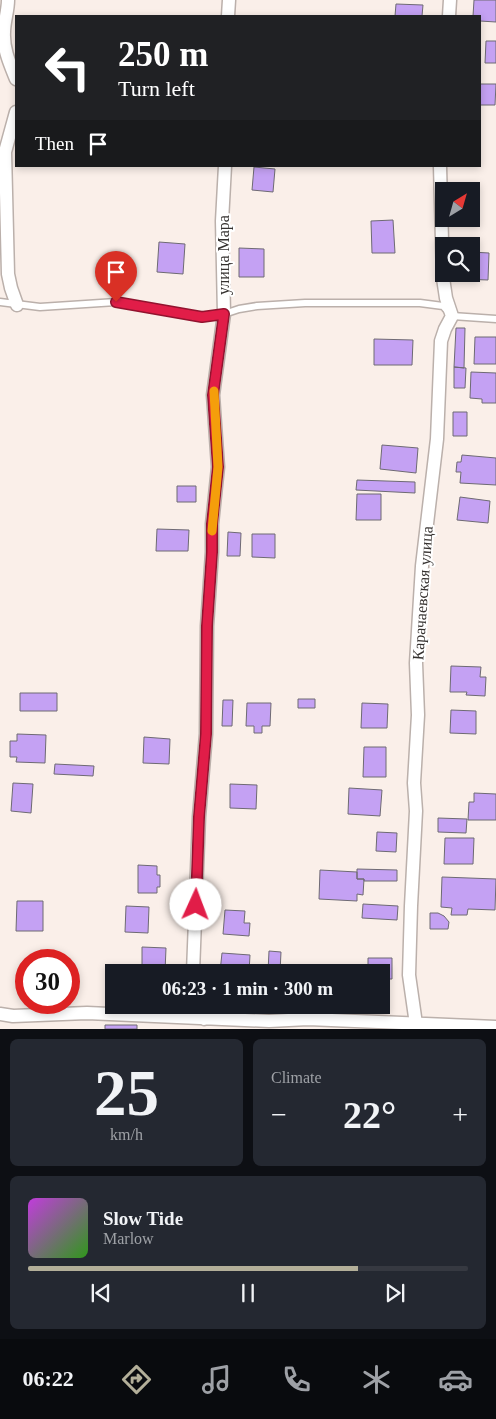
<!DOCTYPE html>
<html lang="en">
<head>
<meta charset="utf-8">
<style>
  body { margin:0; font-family:"Times New Roman",serif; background:#242831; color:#f1f3f6; height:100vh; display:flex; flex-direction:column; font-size:19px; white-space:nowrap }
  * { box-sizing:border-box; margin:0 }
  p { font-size:16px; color:#9ea1a6 }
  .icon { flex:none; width:28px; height:28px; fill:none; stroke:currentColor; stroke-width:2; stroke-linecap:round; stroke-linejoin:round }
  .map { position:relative; height:1029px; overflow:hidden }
  .panel { display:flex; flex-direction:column; gap:10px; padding:10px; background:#0d0f14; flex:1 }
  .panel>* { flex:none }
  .top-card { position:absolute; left:15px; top:15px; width:466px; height:152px; border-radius:0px; box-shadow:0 2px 8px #0003; background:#202124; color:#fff; overflow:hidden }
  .needle { width:32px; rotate:37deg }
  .controls { position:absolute; left:435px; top:182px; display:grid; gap:10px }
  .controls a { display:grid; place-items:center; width:45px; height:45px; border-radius:0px; background:#171b24; box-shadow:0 2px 8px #0003; font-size:25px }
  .speed { position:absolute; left:15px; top:949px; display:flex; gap:10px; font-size:25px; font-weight:700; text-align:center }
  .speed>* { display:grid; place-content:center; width:65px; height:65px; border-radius:50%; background:#171b24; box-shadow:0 2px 8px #0003; line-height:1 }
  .speed .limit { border:8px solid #d22; background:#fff; color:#111 }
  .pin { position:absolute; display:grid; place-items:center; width:42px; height:42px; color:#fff; margin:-51px -21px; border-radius:50% 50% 50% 0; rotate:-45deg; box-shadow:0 0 5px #0007 }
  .pin .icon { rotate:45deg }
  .me { position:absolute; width:55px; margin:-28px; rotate:2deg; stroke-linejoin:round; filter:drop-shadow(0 0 4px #0008) }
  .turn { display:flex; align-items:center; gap:18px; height:105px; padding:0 20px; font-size:22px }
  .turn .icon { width:65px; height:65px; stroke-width:2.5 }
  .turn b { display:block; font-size:35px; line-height:42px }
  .then { display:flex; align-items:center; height:48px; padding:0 20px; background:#0003; gap:10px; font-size:19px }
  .big { font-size:38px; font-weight:700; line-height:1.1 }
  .panel .tile { flex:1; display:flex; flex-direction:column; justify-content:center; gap:8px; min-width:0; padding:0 18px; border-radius:8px; background:#242831 }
  .panel .dial { align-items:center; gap:0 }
  .dial b { font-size:65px; line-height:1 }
  .song { display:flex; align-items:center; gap:15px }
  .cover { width:60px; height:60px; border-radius:8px; background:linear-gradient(135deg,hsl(290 70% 55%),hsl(110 70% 35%)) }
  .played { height:5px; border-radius:2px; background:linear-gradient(90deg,#b3af99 75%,#363941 75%) }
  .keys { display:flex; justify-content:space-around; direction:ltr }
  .heat { display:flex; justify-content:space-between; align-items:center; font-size:28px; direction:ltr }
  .panel .tiles { flex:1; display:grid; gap:10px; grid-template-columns:1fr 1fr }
  .tile:last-child { grid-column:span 2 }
  .trip { position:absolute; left:105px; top:964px; width:285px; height:50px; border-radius:0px; background:#171b24; box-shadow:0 2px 8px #0003; font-weight:700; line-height:50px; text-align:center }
  .tab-bar { display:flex; height:80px; justify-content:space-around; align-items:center; background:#090b0e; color:#9ea1a6 }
  .tab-bar .icon { width:35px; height:35px }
  .tab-bar .active { color:#b3af99 }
  .tab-bar b { font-size:22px; color:#f1f3f6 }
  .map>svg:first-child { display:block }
  .building { fill:#c4a1f3; stroke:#6e6a73 }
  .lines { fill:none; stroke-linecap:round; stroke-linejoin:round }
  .lane-casing { stroke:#bbb0ab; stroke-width:9 }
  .street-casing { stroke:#bbb0ab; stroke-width:15 }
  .lane { stroke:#fff; stroke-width:6 }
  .street { stroke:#fff; stroke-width:12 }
  .route-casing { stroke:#92132f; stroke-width:12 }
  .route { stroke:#e11d48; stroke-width:9 }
  .slow { stroke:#f59e0b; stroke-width:9 }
  .labels { text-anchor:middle; stroke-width:4; stroke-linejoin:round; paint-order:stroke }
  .street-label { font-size:16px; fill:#35312f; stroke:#fff }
</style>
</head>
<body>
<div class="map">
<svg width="496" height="1029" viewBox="0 0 496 1029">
  <rect width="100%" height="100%" fill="#faefe9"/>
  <path class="building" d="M474 0H496V22L480 21V16H473Z
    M396 4 423 5 422 16H395Z
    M486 41H496V63H485Z
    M480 84H496L495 105H480Z
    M254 167 275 169 273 192 252 190Z
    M393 220 395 253H372L371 221Z
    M159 242 185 244 183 274 157 272Z
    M239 248 264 249V277H239Z
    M471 252 489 253 488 280 462 279V274H471Z
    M456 328H465L464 368 454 367Z
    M475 337H496V364H474Z
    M374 339 413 340 412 365H374Z
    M454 367 466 368 465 388H454Z
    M471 372 496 373V403H482V399L470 398Z
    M453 412H467V436H453Z
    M382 445 418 448 416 473 380 469Z
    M462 455 496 458V485L460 483 461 472H456L457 462H461Z
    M357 480 415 482V493L356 490Z
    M177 486H196V502H177Z
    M357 494H381V520H356Z
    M460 497 490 501 488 523 457 520Z
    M157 529 189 530 188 551H156Z
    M228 532 241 533 240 556H227Z
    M252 534H275V558L252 557Z
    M451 666 481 667 480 677H486L485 696 466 695 467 692H450Z
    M20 693H57V711H20Z
    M298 699H315V708H298Z
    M223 700H233L232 726H222Z
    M247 703H271L270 726H262V733H254V726H246Z
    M362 703 388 704 387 728H361Z
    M451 710 476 711V734L450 733Z
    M17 734 46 735 45 763 16 762 17 757H10V741H17Z
    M144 737 170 739 169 764 143 763Z
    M364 747H386V777H363Z
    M55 764 94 766 93 776 54 774Z
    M13 783 33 784 31 813 11 811Z
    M230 784 257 785 256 809 230 808Z
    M349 788 382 790 380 816 348 814Z
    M474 793 496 794V820H468L469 802H474Z
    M438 818 467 819 466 833 438 832Z
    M377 832 397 833 396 852 376 851Z
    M445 838H474L473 864H444Z
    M138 865 157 866V875H160V887H157V893H138Z
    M357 869 397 870V881H364V879H357Z
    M320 870 357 872V879H364L363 895 357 894V901L319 899Z
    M442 877 496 879 495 910 468 909 467 915H451L452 908 441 907Z
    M17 901H43V931H16Z
    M363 904 398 906 397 920 362 918Z
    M126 906 149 907 148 933 125 932Z
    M225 910 245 911 244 923H250L249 936 223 934Z
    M430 913H438L444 916 449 922 448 929H430Z
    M142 947 166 948 165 972H142Z
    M269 951 281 952 280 972H268Z
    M222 953 250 955 249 972H220Z
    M368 958H392V979H381V972H368Z
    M105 1025H137V1029H105Z"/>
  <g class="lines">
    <g class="lane-casing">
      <path id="lane" d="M0 302 40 307 116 302 203 317 224 314 239 309 257 306 305 303H420L443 306 452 316 496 319"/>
    </g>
    <g class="street-casing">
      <path id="street" d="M8 0C8 11 4 22 4 32 3 49 10 64 16 79
        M228 16 229 0
        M449 16 450 0
        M16 112 5 152 8 274 11 288 17 305
        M193 972 199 817 206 734 207 626 212 552V524L218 467 213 395 224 314 222 221 225 166
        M197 1005 204 1019
        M0 1014 13 1016 87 1013 269 1021 308 1019 496 1027
        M416 1024 409 975 411 906 416 811 414 783 418 715 416 663 422 566 437 439 441 341 445 329 452 316 446 298 443 278 440 166"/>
    </g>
    <use href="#lane" class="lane"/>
    <use href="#street" class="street"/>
  </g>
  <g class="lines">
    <g class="route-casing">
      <path id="route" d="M116 302 202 317 224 314 213 395 218 467 212 524V552L207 626 206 734 199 817 196 905"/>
    </g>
    <use href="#route" class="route"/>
    <path class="slow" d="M212 531 218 467 214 391"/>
  </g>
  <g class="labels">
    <g class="street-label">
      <text transform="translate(223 255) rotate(-90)" y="6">улица Мара</text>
      <text transform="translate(422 593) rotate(-86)" y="6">Карачаевская улица</text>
    </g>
  </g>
</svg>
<div class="controls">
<a><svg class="needle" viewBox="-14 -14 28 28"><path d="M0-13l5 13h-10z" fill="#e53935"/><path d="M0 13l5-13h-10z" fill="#9ea1a6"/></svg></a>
<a><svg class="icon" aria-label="search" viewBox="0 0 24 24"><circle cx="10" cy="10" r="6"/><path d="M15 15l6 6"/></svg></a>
</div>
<div class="speed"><div class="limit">30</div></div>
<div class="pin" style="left:116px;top:302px;background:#d93025"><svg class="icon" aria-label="arrive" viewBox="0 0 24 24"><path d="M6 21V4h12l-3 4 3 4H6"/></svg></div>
<svg class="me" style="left:196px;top:905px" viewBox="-20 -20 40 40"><circle r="19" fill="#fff"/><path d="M0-13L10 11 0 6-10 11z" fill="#e11d48"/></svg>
<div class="trip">06:23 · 1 min · 300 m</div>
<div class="top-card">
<div class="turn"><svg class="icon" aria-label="left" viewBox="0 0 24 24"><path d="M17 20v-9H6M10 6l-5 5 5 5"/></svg><div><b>250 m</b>Turn left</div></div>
<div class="then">Then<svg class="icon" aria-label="arrive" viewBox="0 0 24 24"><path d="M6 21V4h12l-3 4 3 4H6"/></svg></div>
</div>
</div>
<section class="panel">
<div class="tiles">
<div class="tile dial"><b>25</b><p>km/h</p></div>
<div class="tile"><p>Climate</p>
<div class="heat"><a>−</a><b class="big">22°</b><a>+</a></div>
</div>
<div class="tile">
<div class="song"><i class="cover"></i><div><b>Slow Tide</b><p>Marlow</p></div></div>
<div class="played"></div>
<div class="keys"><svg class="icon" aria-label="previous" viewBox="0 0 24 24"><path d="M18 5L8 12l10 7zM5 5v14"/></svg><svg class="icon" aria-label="pause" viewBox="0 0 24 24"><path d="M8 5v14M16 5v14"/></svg><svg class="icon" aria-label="next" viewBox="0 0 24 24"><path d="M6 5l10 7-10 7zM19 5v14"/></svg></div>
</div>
</div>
</section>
<nav class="tab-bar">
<b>06:22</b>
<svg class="icon active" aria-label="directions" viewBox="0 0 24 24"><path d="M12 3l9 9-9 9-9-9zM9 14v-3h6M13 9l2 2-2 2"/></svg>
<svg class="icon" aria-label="music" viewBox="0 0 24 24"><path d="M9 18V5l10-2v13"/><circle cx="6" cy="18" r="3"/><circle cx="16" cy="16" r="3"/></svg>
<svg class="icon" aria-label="phone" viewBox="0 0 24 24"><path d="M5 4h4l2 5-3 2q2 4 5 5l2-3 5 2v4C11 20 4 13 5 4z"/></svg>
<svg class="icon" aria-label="climate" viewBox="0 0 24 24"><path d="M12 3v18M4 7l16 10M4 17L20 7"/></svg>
<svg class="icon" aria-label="car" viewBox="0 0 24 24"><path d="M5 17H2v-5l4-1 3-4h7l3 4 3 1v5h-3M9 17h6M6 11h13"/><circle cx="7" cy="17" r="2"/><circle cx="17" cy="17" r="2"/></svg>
</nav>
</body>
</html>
